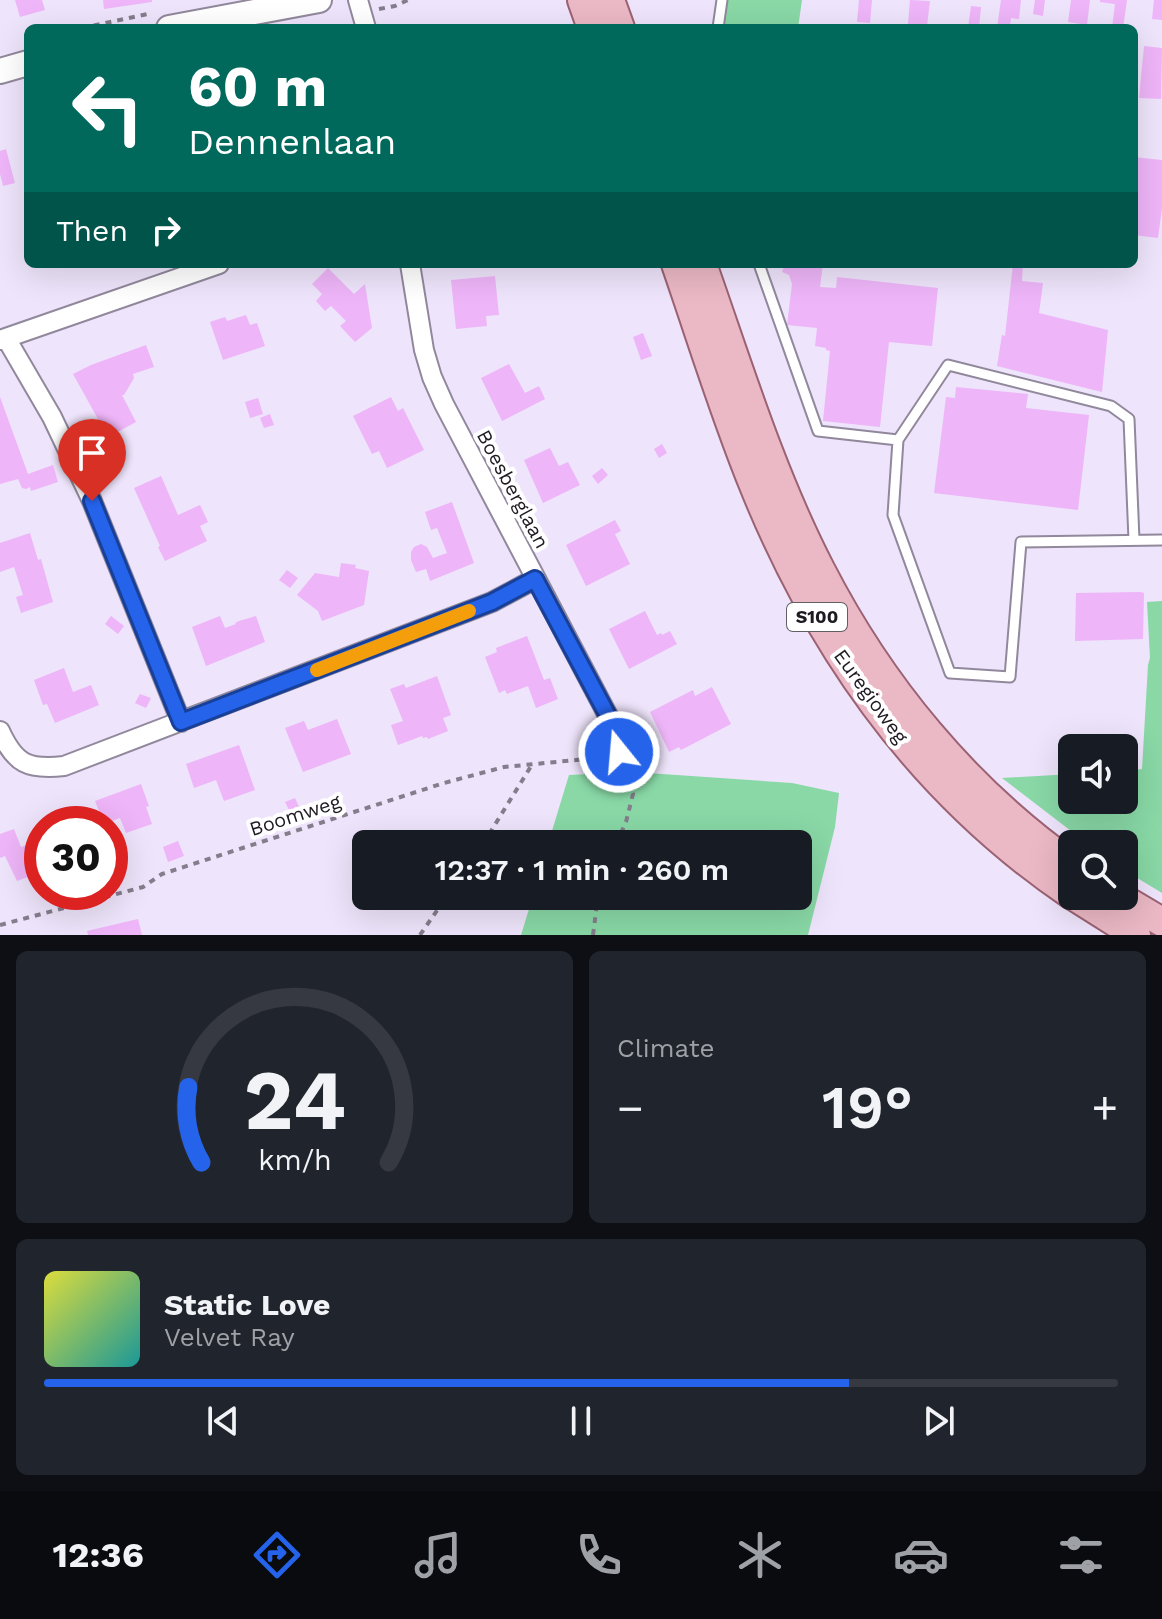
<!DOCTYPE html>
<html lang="en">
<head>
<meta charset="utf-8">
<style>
  body { margin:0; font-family:"Work Sans",sans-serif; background:#20242c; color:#f1f3f6; height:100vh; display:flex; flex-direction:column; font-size:30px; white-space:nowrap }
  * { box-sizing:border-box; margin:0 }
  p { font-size:26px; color:#9ea1a6 }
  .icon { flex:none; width:44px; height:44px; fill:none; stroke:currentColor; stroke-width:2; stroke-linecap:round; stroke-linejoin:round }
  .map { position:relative; height:935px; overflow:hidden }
  .sheet { display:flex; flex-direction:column; gap:16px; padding:16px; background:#0d0f14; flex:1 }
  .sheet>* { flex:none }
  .guide { position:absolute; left:24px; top:24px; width:1114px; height:244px; border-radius:12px; box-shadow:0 8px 32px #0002; background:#00695c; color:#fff; overflow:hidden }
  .fabs { position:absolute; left:1058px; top:734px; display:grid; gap:16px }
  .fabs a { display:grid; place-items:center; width:80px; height:80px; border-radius:12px; background:#171b24; box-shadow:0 8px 32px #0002; font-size:40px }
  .speed { position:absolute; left:24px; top:806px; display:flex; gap:16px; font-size:40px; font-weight:700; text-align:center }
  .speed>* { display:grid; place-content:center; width:104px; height:104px; border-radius:50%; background:#171b24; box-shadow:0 8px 32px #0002; line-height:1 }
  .speed .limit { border:12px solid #d22; background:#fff; color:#111 }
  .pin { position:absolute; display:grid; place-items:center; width:68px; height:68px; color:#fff; margin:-82px -34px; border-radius:50% 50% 50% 0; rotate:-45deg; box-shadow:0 0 8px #0007 }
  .pin .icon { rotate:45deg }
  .me { position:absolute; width:88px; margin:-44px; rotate:343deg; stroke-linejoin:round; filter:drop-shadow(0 0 6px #0008) }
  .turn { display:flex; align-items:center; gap:28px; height:168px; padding:0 32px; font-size:36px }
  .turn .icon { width:104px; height:104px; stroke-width:2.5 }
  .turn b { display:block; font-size:56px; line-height:68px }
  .then { display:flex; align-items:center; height:76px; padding:0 32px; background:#0003; gap:16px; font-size:30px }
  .big { font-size:60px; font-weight:600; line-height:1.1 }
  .sheet .tile { flex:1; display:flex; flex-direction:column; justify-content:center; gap:12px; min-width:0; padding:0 28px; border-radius:12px; background:#20242c }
  .sheet .dial { align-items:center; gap:0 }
  .dial svg { height:208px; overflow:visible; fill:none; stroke:#363941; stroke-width:7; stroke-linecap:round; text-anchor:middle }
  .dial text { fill:#f1f3f6; stroke:none }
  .song { display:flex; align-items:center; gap:24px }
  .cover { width:96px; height:96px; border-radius:12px; background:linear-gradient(135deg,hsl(60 70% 55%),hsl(180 70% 35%)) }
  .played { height:8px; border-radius:4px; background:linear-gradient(90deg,#2563eb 75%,#363941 75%) }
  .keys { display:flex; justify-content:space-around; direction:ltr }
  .heat { display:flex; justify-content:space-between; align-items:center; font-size:44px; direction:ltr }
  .sheet .tiles { flex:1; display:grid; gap:16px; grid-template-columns:1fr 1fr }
  .tile:last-child { grid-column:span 2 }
  .trip { position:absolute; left:352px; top:830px; width:460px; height:80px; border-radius:12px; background:#171b24; box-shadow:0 8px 32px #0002; font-weight:600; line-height:80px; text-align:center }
  .dock { display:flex; height:128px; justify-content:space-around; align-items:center; background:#090b0e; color:#9ea1a6 }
  .dock .icon { width:56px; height:56px }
  .dock .selected { color:#2563eb }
  .dock b { font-size:36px; color:#f1f3f6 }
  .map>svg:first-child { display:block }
  .green { fill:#89d8a6 }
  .building { fill:#eeb5f8 }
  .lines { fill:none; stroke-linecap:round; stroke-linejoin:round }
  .lane-casing { stroke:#91889c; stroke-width:13 }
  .street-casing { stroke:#91889c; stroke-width:22 }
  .secondary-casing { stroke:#91889c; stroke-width:28 }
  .primary-casing { stroke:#9b6273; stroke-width:32 }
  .path { stroke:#847d8c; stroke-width:4; stroke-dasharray:6 6; stroke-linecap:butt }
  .lane { stroke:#fff; stroke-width:9 }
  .street { stroke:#fff; stroke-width:18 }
  .secondary { stroke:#fff; stroke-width:24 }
  .primary { stroke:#ebb8c5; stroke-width:28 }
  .route-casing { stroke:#184099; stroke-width:20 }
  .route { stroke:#2563eb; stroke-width:14 }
  .slow { stroke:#f59e0b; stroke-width:14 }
  .labels { text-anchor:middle; stroke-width:8; stroke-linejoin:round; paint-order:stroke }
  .shield { fill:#fff; stroke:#625f64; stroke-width:2 }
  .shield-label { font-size:18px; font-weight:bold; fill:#1e1a22 }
  .street-label { font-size:20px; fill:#1e1a22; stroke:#fff }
</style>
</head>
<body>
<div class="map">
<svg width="1162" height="935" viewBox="0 0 1162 935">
  <rect width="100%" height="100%" fill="#eee4fb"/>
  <path class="green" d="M724 0H802L798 28H720Z
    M1162 601V893L1124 870V844H1088L1002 778 1072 774V800H1124V771L1142 769 1148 665 1150 658 1147 602Z
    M633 772 792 783 839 793 835 827 808 935H521L533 896H798V844H548L569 775Z"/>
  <path class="building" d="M15 0H42L45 10 20 17Z
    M103 0H152V2L104 9Z
    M859 0H872L870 23 857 22Z
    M910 0 930 1 927 26 908 24Z
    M1001 0H1021L1019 19 1011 18 1010 28H997Z
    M1035 0H1045L1043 16 1033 14Z
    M1071 0H1090L1087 25 1068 22Z
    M1100 0H1127L1123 28H1112L1115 4 1100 2Z
    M1154 0H1162V20L1152 19Z
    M971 6 981 7 979 28H968Z
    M1144 46 1162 48 1161 99 1139 98Z
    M6 149 15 183 3 186 0 174V151Z
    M1134 157 1162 160V208L1158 238 1134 235Z
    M785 264H823L820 287 836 288 837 277 938 288 932 346 889 342 880 427 823 421 830 351 826 350V348L815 346 817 328 787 325 792 284 789 275 782 272Z
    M1013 264H1023L1022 281 1043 283 1039 313 1108 330 1102 392 997 366 1002 335 1005 336Z
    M328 268 354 294 365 284 372 328 355 342 340 326 346 321 331 306 325 311 316 301 322 294 312 284Z
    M495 276 499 315 486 316 487 326 456 329 451 280Z
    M246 315 250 325 257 323 265 346 223 360 210 322 225 317 227 321Z
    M643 333 652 356 641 360 633 337Z
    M146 345 154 367 133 374 134 378 124 395H122L136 422 108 437 73 374 91 365Z
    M509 364 525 393 539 386 545 399 502 421 481 378Z
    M956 387 1028 394 1026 408 1089 415 1078 510 934 493 946 397 955 398Z
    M0 397 28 474 53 465 58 482 31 491 30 487 26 489 22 488 18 479 0 484Z
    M391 397 398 411 403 408 424 450 387 468 379 451 372 454 353 416Z
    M258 398 263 414 250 418 245 402Z
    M270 414 274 425 264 428 260 418Z
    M662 444 667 453 659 458 654 449Z
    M550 448 559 466 568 462 580 485 543 503 524 460Z
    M602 468 608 475 598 484 592 476Z
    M161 476 178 515 200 505 208 522 200 526 207 541 165 561 158 547 160 546 134 488Z
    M452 502 474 563 430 581 426 569 416 572 411 560V552L414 547 421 544 427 547 433 558 447 553 437 528 431 530 425 512Z
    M615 520 621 531 615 534 630 564 586 586 566 545Z
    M30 533 38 560 41 559 53 602 21 613 16 597 23 595 14 567 0 572V543Z
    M341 563 356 565 355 568 369 571 364 605 322 621 318 611 297 595 315 573 339 577Z
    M287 570 298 578 290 588 279 580Z
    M1141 592 1144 593 1143 639 1075 641 1076 593Z
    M645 611 657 635 661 633 662 635 670 631 677 644 629 669 609 629Z
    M111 616 124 626 118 634 105 624Z
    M220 616 225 628 236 624 235 623 239 621 256 616 265 642 206 666 192 627Z
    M527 636 544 680 550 678 558 699 536 708 528 686 507 694 505 690 499 693 485 657 497 652 496 648Z
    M64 668 73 692 91 685 99 705 55 723 47 704 43 705 34 680Z
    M437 676 451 715 443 718 448 731 428 739 427 737 423 738 422 736 398 745 391 725 403 721 390 689 404 684 406 688Z
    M712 687 731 724 681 750 679 747 669 752 650 712 693 690 695 696Z
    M140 694 151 698 146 708 135 703Z
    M337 719 351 754 303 772 285 728 304 721 308 730Z
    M239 745 255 790 224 801 216 780 194 788 186 764Z
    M141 784 149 806 146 807 152 824 126 833 120 818 104 824 95 801Z
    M295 798 300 809 290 812 285 802Z
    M14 829 21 847 42 839V873L38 876 36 874 17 881 5 856 0 858V834Z
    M178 841 184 856 168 862 163 847Z
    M138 919 142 935H88L87 931Z"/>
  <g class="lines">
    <g class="lane-casing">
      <path id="lane" d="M718 28 722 0
        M759 264 818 431 898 440 893 515 950 673 1010 677 1021 542 1162 540
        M898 440 948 365 1111 406 1129 419 1134 540"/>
    </g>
    <g class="street-casing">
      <path id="street" d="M358 0 366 28
        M410 264 424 350 432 377 444 404 615 729C620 744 625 755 605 757
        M6 338 52 417 92 501 181 722
        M0 340 219 264
        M0 731C15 764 28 770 64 766L492 602 535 579"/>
    </g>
    <g class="secondary-casing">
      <path id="secondary" d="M169 28 319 0
        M0 71 28 63"/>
    </g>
    <g class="primary-casing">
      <path id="primary" d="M582 0 592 28
        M610 0 620 28
        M676 264C702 339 725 415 755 488 822 653 923 794 1072 895
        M702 264C738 366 770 472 820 569 880 686 965 789 1072 865
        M1074 896 1136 935
        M1118 896 1162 922"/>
    </g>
    <path class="path" d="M379 9 395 6 408 0
      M82 28 152 13
      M483 844 533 763
      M616 844 626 822 633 794 620 773
      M0 925 143 887 162 874 444 783 504 767 586 759
      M420 935 447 896
      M593 935 598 896"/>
    <use href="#lane" class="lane"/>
    <use href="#street" class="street"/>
    <use href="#secondary" class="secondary"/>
    <use href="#primary" class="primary"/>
  </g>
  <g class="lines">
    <g class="route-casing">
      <path id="route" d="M92 501 181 722 492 602 535 579 615 729 620 743 619 752"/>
    </g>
    <use href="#route" class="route"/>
    <path class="slow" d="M317 670 469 611"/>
  </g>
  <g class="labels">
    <rect class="shield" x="787" y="603" width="60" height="28" rx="6"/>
    <g class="shield-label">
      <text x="817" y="623">S100</text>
    </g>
    <g class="street-label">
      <text transform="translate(513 489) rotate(62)" y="7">Boesberglaan</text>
      <text transform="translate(871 696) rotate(54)" y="7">Euregioweg</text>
      <text transform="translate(295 815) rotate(-18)" y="7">Boomweg</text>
    </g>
  </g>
</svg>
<div class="fabs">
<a><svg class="icon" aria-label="sound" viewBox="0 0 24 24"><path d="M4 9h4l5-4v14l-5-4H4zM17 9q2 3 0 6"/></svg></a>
<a><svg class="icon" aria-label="search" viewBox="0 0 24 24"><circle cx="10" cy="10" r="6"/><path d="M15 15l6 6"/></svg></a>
</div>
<div class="speed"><div class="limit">30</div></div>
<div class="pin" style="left:92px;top:501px;background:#d93025"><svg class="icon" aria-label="arrive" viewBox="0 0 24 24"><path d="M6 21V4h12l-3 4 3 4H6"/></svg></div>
<svg class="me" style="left:619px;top:752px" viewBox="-20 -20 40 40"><circle r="17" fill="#2563eb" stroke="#fff" stroke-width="3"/><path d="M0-11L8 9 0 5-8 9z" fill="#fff"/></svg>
<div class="trip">12:37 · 1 min · 260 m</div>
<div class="guide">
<div class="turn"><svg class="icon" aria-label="left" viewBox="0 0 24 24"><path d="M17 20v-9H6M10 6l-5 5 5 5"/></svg><div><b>60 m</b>Dennenlaan</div></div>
<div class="then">Then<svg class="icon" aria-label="right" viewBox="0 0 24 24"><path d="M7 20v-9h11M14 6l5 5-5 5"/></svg></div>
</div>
</div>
<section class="sheet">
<div class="tiles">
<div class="tile dial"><svg viewBox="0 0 100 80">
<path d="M14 69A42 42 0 1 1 86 69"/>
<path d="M14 69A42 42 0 0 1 9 40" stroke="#2563eb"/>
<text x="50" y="56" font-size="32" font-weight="700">24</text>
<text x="50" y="72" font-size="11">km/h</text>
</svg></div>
<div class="tile"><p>Climate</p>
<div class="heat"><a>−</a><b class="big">19°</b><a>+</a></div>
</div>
<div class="tile">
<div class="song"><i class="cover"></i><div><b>Static Love</b><p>Velvet Ray</p></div></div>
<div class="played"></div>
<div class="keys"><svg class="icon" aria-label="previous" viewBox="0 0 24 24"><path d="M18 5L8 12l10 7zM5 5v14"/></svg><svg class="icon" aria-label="pause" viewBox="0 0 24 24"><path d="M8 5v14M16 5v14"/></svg><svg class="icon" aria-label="next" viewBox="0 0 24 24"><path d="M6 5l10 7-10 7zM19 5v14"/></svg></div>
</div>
</div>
</section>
<nav class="dock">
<b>12:36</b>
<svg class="icon selected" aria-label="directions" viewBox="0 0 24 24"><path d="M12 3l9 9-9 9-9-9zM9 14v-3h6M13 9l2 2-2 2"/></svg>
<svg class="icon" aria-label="music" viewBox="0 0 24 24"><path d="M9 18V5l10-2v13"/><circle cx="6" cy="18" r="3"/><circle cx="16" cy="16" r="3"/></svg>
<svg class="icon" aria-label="phone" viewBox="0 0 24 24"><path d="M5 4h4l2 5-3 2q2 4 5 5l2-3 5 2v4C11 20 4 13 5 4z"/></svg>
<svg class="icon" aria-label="climate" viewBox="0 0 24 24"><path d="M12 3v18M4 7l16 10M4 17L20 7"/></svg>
<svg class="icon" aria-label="car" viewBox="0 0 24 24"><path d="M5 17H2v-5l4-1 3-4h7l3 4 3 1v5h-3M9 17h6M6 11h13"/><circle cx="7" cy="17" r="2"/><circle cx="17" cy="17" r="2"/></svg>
<svg class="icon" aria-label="filters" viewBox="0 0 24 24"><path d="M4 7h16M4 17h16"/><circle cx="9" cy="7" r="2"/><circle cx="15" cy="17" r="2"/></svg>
</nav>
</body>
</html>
